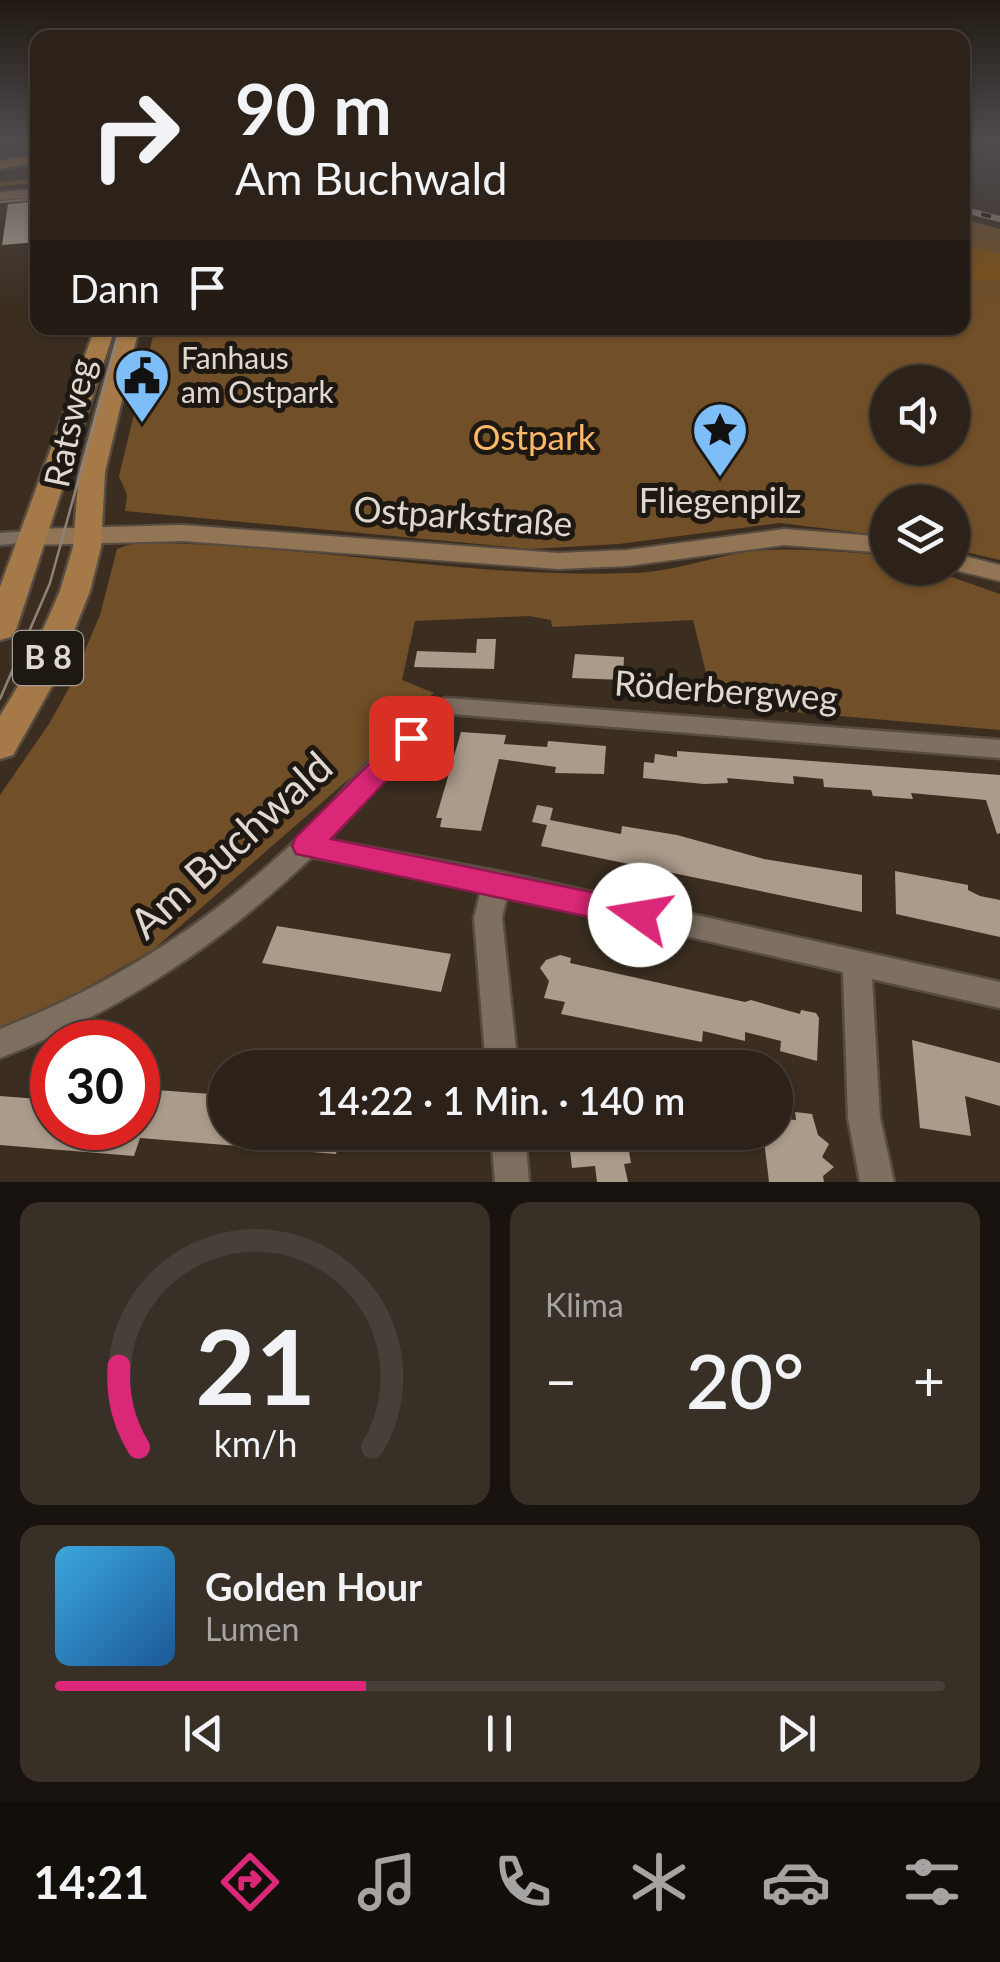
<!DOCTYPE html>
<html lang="de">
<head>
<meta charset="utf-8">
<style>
  body { margin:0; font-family:Lato,sans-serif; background:#382f26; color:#f1f3f6; height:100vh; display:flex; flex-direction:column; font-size:38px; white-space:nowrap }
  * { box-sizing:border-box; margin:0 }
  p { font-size:32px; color:#a6a4a2 }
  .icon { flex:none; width:55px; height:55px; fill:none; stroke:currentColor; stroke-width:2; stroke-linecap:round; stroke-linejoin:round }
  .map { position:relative; height:1182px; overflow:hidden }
  .side { display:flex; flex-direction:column; gap:20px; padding:20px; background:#18130e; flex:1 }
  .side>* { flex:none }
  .hud { position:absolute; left:30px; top:30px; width:940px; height:305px; border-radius:20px; box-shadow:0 2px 8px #0004,0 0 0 2px #483f38; background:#2c2219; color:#f1f3f6; overflow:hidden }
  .tools { position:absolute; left:870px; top:365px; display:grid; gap:20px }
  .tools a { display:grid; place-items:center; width:100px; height:100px; border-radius:50%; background:#2c2219; box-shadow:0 2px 8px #0004,0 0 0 2px #483f38; font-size:50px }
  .speed { position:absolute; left:30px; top:1020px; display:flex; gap:20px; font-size:50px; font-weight:700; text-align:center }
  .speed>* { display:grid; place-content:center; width:130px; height:130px; border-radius:50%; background:#2c2219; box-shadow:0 2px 8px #0004,0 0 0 2px #483f38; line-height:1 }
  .speed .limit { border:15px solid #d22; background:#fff; color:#111 }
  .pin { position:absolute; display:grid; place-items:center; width:85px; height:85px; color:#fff; margin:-42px; border-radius:20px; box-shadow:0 5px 15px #0006 }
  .me { position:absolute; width:110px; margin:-55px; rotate:283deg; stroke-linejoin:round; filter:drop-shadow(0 0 8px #0008) }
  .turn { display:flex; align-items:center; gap:35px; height:210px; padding:0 40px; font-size:45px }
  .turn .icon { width:130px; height:130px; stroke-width:2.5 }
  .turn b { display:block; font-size:70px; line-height:85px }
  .then { display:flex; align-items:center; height:95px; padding:0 40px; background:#0003; gap:20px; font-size:38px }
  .big { font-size:75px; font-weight:600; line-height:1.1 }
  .side .widget { flex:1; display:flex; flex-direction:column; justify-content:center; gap:15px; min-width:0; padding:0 35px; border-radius:20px; background:#382f26 }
  .side .dial { align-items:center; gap:0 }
  .dial svg { height:260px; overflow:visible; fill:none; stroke:#483f38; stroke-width:7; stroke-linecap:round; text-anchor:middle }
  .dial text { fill:#f1f3f6; stroke:none }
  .song { display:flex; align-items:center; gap:30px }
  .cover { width:120px; height:120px; border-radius:15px; background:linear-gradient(135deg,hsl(200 70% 55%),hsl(210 70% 35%)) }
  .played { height:10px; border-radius:5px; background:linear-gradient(90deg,#db2777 35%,#483f38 35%) }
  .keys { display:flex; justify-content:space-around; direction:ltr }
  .heat { display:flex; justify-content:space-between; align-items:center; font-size:55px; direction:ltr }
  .side .tiles { flex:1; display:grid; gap:20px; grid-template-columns:1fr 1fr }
  .widget:last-child { grid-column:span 2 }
  .trip { position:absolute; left:208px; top:1050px; width:585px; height:100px; border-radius:50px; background:#2c2219; box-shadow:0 2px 8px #0004,0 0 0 2px #483f38; font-weight:600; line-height:100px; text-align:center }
  .dock { display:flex; height:160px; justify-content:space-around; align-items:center; background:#120e0a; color:#a6a4a2 }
  .dock .icon { width:70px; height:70px }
  .dock .on { color:#db2777 }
  .dock b { font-size:45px; color:#f1f3f6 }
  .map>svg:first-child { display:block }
  .green { fill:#714f28; fill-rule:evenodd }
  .water { fill:#805113 }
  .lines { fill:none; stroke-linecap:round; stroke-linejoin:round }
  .stream { stroke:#805113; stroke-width:4 }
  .building { fill:#ab9b8b }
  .street-casing { stroke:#574c41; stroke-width:5 }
  .secondary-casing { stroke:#574c41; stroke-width:4 }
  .primary-casing { stroke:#574c41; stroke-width:5 }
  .highway-casing { stroke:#574c41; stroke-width:5 }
  .street { fill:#7e6f61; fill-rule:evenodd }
  .secondary { fill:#927555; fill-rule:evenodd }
  .primary { fill:#a67a48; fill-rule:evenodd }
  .highway { fill:#c08238; fill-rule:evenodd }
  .tram { stroke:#8d8277; stroke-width:2.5 }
  .rail-casing { stroke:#8d8277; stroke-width:6 }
  .rail { stroke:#1d1812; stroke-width:4; stroke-dasharray:10; stroke-linecap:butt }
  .route { fill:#db2777; stroke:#8e194d; stroke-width:2.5 }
  .labels { text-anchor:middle; stroke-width:10; stroke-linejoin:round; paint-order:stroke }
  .far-poi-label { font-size:30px; fill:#e0d7cf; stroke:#1d1812; text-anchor:start }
  .shield { fill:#1d1812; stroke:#a69e96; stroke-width:2.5 }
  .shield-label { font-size:32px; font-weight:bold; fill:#e0d7cf }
  .street-label { font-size:35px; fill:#e0d7cf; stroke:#1d1812 }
  .park-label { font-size:35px; fill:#ffb869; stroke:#1d1812 }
  .poi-label { font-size:35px; fill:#e0d7cf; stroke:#1d1812 }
  .near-street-label { font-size:42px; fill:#e0d7cf; stroke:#1d1812 }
</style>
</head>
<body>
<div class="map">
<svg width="1000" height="1182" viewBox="0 0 1000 1182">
  <rect width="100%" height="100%" fill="#3b2e21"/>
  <path class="green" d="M963 219 1000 229V560L953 549 952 502H888L887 536 780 523 619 544 531 549 125 511 127 495 119 476 155 328H962ZM888 382H952V448H888Z
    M160 543C318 546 475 579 633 573 674 572 713 556 753 551 796 547 841 552 883 555L887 556 888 568H926L1000 594V730L714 705 693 620 552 627 551 620 529 616 415 621 402 680 434 693 422 702 419 718 154 949 33 1018 0 1031V795L49 724 69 688 100 615 117 549 134 543Z"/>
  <path class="water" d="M962 243 1000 254V280L963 281Z"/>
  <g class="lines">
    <path class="stream" d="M0 184 38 181"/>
  </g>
  <path class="building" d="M38 201V242L2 245 8 204Z
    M477 639H496L494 669 414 667 417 651 476 653Z
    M575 654 624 657 623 680 572 678Z
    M461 732 506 735 504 744 547 747 548 741 606 746 604 774 555 773 556 767 499 759 481 831 440 827 442 818H436Z
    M677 751 1000 775V833L997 834 986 800 911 793 913 799 873 796 871 790 824 787 823 779 793 776 794 784 727 778 728 783 704 784 643 778 644 762 654 763 655 754 677 757Z
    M537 805 553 808 550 820 621 834 622 826 677 835 764 859 862 875V912L541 846 547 825 532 822Z
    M895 871 968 885V890L980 896 1000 900V937L896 914Z
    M277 926 451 954 441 992 262 963Z
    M560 955 571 958 570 963 745 1002 751 1000 800 1014 801 1010 816 1013 819 1018 817 1061 780 1051 781 1041 745 1032V1041L703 1031 702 1042 561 1014 565 1002 544 998 549 981 540 968 546 960Z
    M912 1040 1000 1063V1106L965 1096 971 1136 920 1128Z
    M156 1090 225 1095V1132H341L336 1154 140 1138 134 1156 0 1145V1096L52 1100V1128H138V1107L150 1108Z
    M795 1112 812 1114 818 1135 829 1144 822 1157 834 1167 823 1176 824 1182H769L763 1132H775V1118L796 1120Z
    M568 1132H617L618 1141 627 1140 631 1163 624 1164 628 1182H597L595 1166 572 1168Z"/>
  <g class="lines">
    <g class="street-casing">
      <path id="street" d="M32 531 39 533 41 537 39 541 0 545V533Z
        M446 698 1000 740V758L451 714 399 761 329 840 496 871 1000 982V1008L872 979 880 1118 894 1182H860L848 1118 843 972 507 895 502 918 518 1068H486L474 918 481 890 312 857C219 945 119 1012 0 1058V1029C96 991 184 940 262 871 281 854 300 837 318 818 347 788 408 709 446 698Z
        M491 1132H525L529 1182H495Z"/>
    </g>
    <g class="secondary-casing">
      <path id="secondary" d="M38 189V197L0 200V192Z
        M183 525 558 553 627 550 784 529 888 537V553L784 545 627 566 558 569 183 541 32 545 19 537 32 529Z
        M952 553 1000 565V581L946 568H952Z"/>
    </g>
    <g class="primary-casing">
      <path id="primary" d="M95 328H115L16 630 11 637 0 640V587Z
        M119 328H139L105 472 101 547 90 591 52 686 13 755 0 759V716L18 686 60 591 73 547 79 472Z"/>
    </g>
    <g class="highway-casing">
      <path id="highway" d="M38 154V162L0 169V161Z"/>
    </g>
    <use href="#street" class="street"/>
    <use href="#secondary" class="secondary"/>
    <use href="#primary" class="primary"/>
    <use href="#highway" class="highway"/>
    <path class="tram" d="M0 202 38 199
      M0 699 50 583 120 328"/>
    <g class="rail-casing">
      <path id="rail" d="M962 209 1000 219"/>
    </g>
    <use href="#rail" class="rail"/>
  </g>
  <linearGradient id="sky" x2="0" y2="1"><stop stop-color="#201912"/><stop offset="0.46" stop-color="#4f4c4e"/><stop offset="1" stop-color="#4f4c4e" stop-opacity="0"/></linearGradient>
  <rect width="1000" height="307" fill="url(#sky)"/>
  <path class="route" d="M411 729 420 732 424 738 420 745 331 839 640 902 652 906 656 915 652 924 640 928 296 854 292 846 296 837 401 732Z"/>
  <defs>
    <g id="civic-pin" transform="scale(2.875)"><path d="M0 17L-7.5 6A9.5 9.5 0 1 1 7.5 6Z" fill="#7dbef9" stroke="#1d1812"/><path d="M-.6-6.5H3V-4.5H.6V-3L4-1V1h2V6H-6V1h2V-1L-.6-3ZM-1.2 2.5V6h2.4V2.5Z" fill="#111"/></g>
    <g id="sight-pin" transform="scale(2.875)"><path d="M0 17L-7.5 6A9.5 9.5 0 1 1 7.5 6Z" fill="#7dbef9" stroke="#1d1812"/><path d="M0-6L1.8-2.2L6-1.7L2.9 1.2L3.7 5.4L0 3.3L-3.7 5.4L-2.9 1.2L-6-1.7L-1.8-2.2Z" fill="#111"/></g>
  </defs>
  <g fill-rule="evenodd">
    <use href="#civic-pin" x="142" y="376"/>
    <use href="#sight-pin" x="720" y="430"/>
  </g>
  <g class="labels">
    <g class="far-poi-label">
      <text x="181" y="369">Fanhaus<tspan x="181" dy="34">am Ostpark</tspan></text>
    </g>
    <rect class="shield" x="13" y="631" width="70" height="54" rx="8"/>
    <g class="shield-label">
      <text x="48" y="669">B 8</text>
    </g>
    <g class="street-label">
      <text transform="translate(70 423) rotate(-78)" y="12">Ratsweg</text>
      <text transform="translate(463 517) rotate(4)" y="12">Ostparkstraße</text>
      <text transform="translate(726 691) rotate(4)" y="12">Röderbergweg</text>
    </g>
    <g class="park-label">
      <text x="534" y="450">Ostpark</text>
    </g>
    <g class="poi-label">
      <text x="720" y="513">Fliegenpilz</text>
    </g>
    <g class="near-street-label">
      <text transform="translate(231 845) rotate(-42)" y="15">Am Buchwald</text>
    </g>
  </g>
</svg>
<div class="tools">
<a><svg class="icon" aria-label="sound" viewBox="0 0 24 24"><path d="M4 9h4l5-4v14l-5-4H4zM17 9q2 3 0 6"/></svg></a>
<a><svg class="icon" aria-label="layers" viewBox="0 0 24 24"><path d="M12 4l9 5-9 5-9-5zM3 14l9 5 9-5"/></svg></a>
</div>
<div class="speed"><div class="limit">30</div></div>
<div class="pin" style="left:411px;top:738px;background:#d93025"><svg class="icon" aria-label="arrive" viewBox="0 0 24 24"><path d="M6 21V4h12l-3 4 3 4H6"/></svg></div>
<svg class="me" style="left:640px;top:915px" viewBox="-20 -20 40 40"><circle r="19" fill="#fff"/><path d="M0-13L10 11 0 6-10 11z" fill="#db2777"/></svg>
<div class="trip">14:22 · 1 Min. · 140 m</div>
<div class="hud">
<div class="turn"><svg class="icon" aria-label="right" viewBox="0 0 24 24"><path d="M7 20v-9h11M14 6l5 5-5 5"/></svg><div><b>90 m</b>Am Buchwald</div></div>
<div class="then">Dann<svg class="icon" aria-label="arrive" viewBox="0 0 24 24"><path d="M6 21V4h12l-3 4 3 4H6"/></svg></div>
</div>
</div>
<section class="side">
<div class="tiles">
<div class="widget dial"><svg viewBox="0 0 100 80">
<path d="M14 69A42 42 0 1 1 86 69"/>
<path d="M14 69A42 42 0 0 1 8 44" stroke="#db2777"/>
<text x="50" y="56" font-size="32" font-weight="700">21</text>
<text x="50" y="72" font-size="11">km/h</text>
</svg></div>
<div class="widget"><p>Klima</p>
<div class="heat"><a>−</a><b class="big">20°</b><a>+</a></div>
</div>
<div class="widget">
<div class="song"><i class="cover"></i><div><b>Golden Hour</b><p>Lumen</p></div></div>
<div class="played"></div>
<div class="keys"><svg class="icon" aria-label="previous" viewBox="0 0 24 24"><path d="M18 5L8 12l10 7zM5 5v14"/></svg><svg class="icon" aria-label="pause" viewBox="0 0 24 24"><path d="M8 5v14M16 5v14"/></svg><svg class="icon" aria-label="next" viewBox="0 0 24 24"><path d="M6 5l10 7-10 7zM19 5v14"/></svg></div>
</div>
</div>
</section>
<nav class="dock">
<b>14:21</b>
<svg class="icon on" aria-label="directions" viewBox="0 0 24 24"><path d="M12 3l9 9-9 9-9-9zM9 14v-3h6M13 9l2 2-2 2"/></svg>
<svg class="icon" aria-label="music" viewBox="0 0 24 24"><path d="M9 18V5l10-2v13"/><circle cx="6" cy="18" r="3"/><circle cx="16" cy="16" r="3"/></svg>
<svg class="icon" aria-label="phone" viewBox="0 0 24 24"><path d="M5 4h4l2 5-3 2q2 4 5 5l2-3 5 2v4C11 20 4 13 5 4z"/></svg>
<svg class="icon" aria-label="climate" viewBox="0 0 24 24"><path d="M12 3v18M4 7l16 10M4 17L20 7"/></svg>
<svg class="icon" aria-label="car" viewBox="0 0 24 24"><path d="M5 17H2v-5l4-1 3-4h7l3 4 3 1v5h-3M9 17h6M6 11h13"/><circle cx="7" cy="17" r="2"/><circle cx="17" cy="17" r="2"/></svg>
<svg class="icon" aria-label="filters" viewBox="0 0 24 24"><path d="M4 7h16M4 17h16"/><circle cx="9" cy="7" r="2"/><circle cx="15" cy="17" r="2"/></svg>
</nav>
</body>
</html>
